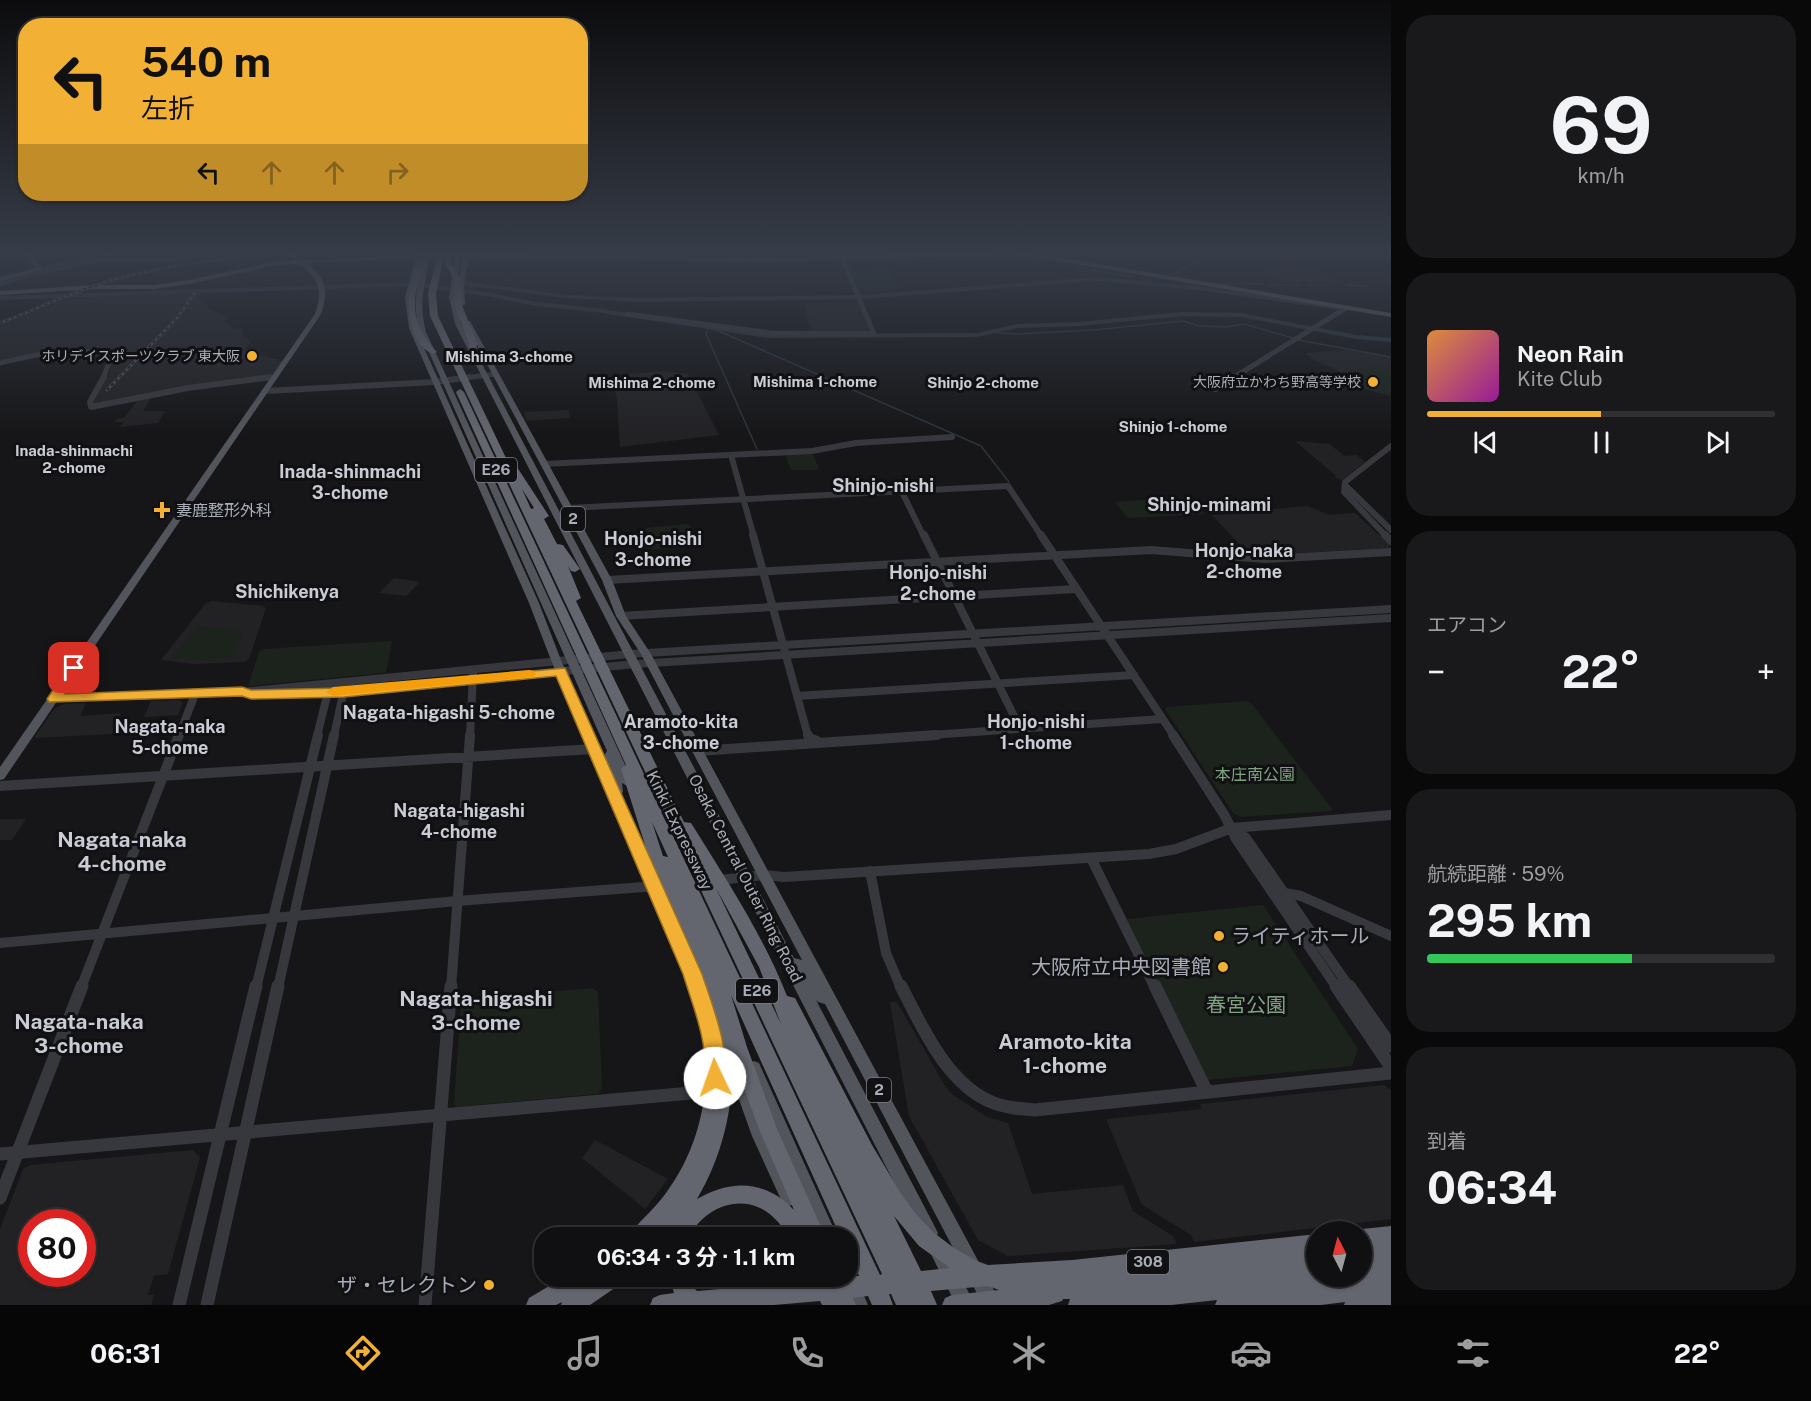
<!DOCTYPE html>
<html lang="ja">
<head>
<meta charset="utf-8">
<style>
  body { margin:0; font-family:"Public Sans","Noto Sans JP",sans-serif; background:#19191b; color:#f1f3f6; height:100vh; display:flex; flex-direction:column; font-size:22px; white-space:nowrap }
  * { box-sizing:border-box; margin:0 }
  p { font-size:20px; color:#9c9d9f }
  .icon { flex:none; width:33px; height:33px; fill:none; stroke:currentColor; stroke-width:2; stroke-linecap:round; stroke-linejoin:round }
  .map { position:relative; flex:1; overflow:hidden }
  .drawer { display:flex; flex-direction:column; gap:15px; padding:15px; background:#09090a; width:420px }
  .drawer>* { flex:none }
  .banner { position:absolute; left:18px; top:18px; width:570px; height:183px; border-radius:24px; box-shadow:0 2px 4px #0004,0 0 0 2px #303032; background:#f2b134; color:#111; overflow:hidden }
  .needle { width:39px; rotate:354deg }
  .fabs { position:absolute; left:1306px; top:1221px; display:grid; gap:12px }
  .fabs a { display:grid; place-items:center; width:66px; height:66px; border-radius:50%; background:#101012; box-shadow:0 2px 4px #0004,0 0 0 2px #303032; font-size:30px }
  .speed { position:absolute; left:18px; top:1209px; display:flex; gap:12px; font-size:30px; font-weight:700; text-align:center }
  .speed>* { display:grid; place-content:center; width:78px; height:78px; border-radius:50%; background:#101012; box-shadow:0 2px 4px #0004,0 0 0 2px #303032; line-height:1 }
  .speed .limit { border:9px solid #d22; background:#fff; color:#111 }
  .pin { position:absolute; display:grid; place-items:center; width:51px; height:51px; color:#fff; margin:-26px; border-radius:12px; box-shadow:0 3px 9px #0006 }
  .me { position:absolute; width:66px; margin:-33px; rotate:357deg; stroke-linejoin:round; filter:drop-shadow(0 0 4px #0008) }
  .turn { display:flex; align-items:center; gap:21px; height:126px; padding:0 24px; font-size:27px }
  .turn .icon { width:78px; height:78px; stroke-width:2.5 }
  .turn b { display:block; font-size:42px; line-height:51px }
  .lanes { display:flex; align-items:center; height:57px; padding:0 24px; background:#0003; justify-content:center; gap:30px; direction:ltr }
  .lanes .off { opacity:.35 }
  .big { font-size:45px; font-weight:700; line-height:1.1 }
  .drawer .tile { flex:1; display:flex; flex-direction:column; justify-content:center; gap:9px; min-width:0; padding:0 21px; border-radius:24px; background:#19191b }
  .drawer .dial { align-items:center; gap:0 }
  .dial b { font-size:78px; line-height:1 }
  .song { display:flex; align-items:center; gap:18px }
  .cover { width:72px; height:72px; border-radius:9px; background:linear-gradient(135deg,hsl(30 70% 55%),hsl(300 70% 35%)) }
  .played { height:6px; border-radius:3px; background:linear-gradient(90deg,#f2b134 50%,#303032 50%) }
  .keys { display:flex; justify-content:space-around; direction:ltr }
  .heat { display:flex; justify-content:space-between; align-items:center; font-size:33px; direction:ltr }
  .charge { height:9px; border-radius:4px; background:linear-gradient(90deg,#34c759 59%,#303032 0) }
  .trip { position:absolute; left:534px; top:1227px; width:324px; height:60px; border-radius:24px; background:#101012; box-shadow:0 2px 4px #0004,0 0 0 2px #303032; font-weight:700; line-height:60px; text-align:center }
  .tabs { display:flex; height:96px; justify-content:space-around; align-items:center; background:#060607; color:#9c9d9f }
  .tabs .icon { width:42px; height:42px }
  .tabs .selected { color:#f2b134 }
  .tabs b { font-size:27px; color:#f1f3f6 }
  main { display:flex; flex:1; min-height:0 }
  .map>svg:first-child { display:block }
  .built { fill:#222225; fill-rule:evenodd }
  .green { fill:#1c231d }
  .water { fill:#2c353c }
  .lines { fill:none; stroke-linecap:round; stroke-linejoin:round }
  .stream { stroke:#2c353c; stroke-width:1.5 }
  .river { fill:#2c353c; fill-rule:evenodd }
  .minor-far4 { stroke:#37383d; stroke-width:5 }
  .minor-far3 { stroke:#37383d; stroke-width:6 }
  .minor-far2 { stroke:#37383d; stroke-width:8 }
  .minor-far1 { stroke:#37383d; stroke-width:10 }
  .minor { stroke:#37383d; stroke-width:13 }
  .major { fill:#53555c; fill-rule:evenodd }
  .highway { fill:#63666e; fill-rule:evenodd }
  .rail-casing { stroke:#4a4c52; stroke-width:3 }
  .rail { stroke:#111113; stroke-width:1.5; stroke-dasharray:3; stroke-linecap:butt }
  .route { fill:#f2b134; stroke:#9d7322; stroke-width:1.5 }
  .slow { fill:#f59e0b }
  .poi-dot { fill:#f2b134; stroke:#111113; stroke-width:2 }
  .labels { text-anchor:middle; stroke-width:6; stroke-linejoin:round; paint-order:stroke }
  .far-poi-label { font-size:14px; fill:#a8adb8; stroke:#111113; text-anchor:end }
  .far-neighbourhood-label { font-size:15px; font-weight:bold; fill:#c9ccd4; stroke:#111113 }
  .shield { fill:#111113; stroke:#7b7e86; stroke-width:1.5 }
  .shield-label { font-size:15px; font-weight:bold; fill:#a8adb8 }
  .poi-label { font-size:16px; fill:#a8adb8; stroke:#111113; text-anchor:start }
  .park-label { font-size:16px; fill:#7fa381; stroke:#111113 }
  .street-label { font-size:16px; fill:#a8adb8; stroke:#111113 }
  .neighbourhood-label { font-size:18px; font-weight:bold; fill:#c9ccd4; stroke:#111113 }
  .near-poi-label { font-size:20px; fill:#a8adb8; stroke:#111113; text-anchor:end }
  .near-park-label { font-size:20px; fill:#7fa381; stroke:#111113 }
  .near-neighbourhood-label { font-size:21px; font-weight:bold; fill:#c9ccd4; stroke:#111113 }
</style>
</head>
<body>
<main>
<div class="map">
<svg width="1391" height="1305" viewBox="0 0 1391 1305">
  <rect width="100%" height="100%" fill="#161618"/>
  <path class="built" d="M1260 265 1317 268 1337 283 1279 282Z
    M201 293V299L209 308 229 319 224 321 235 329 242 328 243 336 251 342 244 351 283 361 272 375 93 404 109 374 116 348H81L37 353 0 361V325L70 298Z
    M804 303H858L870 332 812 333Z
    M1345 350 1391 356V396L1365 389 1338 371 1310 358 1306 353Z
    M662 371 688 374 719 435 620 447 617 399 611 376Z
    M152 396 143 411H165L158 423 119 427 124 422H114L117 419 124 418 139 399Z
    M569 410 570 418 527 421 524 412Z
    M1295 441 1330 444 1344 456 1357 455 1365 462 1342 480 1334 477 1336 476Z
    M1255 501 1265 510 1308 506 1329 515 1355 513 1391 546 1389 548 1262 555 1249 554 1212 515 1235 514 1226 503Z
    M394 578 420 582 406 596 379 593Z
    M212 601 263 606 266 608 249 659 244 662 194 664 161 660 206 603Z
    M179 700 183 703 178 715 144 717 151 701Z
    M86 703 80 716 121 713 112 734 34 738 54 709 64 704Z
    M0 819H26L12 840H0Z
    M890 1002H897L945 1086 953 1095 987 1117 1008 1123 1032 1194 1123 1185 1133 1211 1173 1236 1177 1244 1008 1256 978 1240 909 1116Z
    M1384 1085 1391 1090V1219L1194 1242 1191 1235 1142 1205 1106 1119 1202 1109 1200 1104Z
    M595 1140 668 1179 645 1209 582 1158Z
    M193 1150 200 1158 168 1274 154 1276 148 1295H154L151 1305H0V1229L23 1169 30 1165ZM32 1222H82V1274H32Z"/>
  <path class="green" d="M890 267 899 289 858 292 850 269Z
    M1391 366V396L1365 389 1338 371Z
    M812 453 819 468 817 470H791L785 454Z
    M1188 497 1205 514 1131 518 1127 517 1115 502Z
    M687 524 690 525 695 546 692 548 648 549 646 528Z
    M196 626 244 630 233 658 197 660 170 659Z
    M389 641 392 642 386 672 383 673 248 686 259 652 264 649Z
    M1246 701 1252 704 1332 809 1331 811 1242 817 1233 813 1165 709 1167 707Z
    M1263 905 1358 1049 1352 1066 1208 1080 1126 919Z
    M592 988 598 992 602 1090 597 1094 456 1107 454 1103 461 1004 465 1000Z"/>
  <path class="water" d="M207 253H232L178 262H101L24 279 0 287V280C37 269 80 257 118 255 148 254 177 257 207 253Z"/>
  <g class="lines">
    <path class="stream" d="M394 258 396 260 412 259
      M430 259 438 258
      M1076 267 1134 277
      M1171 275 1209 255 1219 253
      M1239 283 1262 284
      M1215 284H1232
      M1268 285H1300
      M1308 285H1326
      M1347 285 1368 286
      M708 328 706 334 757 449
      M714 329 981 446 1009 482
      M993 332 1016 334 1093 330 1184 321 1199 326 1226 327 1244 324 1293 338
      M1298 340 1391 357"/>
    <path class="river" d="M1097 277 1197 286 1340 306 1343 308 1340 310 1197 290 1097 281 861 299 637 302 568 298 454 284 451 282 454 280 568 295 637 298 861 295Z
      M413 282 492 293 536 302 595 308 767 334 977 333 1017 324 1079 322 1183 312 1241 313 1356 335 1391 338V342L1356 339 1241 317 1183 316 1079 326 1017 328 977 337 767 338 595 312 536 306 492 297 413 286 0 300V296Z"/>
    <path class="minor-far4" d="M697 259 701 253
      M40 269 109 255
      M627 314 771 333 874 334 842 258
      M0 363C38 354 73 345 112 355L103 379
      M259 379 274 377
      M458 379 495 374
      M1231 379 1346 308"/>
    <path class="minor-far3" d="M104 377 90 402 91 407 188 388 271 377
      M1215 389 1234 377
      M265 391 435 382 470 377
      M731 455 754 537
      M544 464 812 451 856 443 952 437
      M1345 485 1391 530
      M901 490 924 537
      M568 508 1008 486 1042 537
      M1387 537 1344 492 1345 482 1391 446"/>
    <path class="minor-far2" d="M753 535 808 736
      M924 535 1020 728
      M1041 535 1174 736
      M1385 535 1391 541
      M607 580 1151 550 1265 559 1391 552
      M621 616 1075 589
      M290 693H343L635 664 1391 618
      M797 696 1134 675
      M54 699 242 692 630 654 1391 609
      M179 736 195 694
      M317 736 329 688
      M334 736 344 689
      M470 736 473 674
      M915 736 1162 719"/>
    <path class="minor-far1" d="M808 735 809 738 817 741
      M1173 735 1225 816 1236 839 1337 988
      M698 751 937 735
      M0 786 594 749
      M1233 828 1246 838 1350 988
      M1091 858 1155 988
      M870 871 886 953 901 988
      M685 884 764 875 784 877 1149 854 1176 849 1232 828 1391 815
      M1285 893 1301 896 1391 936
      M0 943 457 901 657 886
      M81 988 179 735
      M256 988 318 735
      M278 988 334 735
      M451 988 470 735"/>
    <path class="minor" d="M901 986C922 1027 948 1086 994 1103 1007 1108 1021 1109 1035 1110L1391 1073
      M1155 986 1207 1092
      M1336 986 1391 1067
      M1349 986 1391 1046
      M0 1154 714 1091
      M0 1198 82 986
      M179 1305 256 986
      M207 1305 278 986
      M425 1305 451 986"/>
    <path class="major" d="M27 253H34L31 255 42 268V270L0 281V277L36 268 25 255Z
      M284 253H291L302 260 416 255V253L769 258 934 253H998L995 255 769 262 469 258 464 284 465 304 462 306 459 304 458 284 463 258H461L455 297 461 324 794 958 802 960 641 654 616 616 602 580 464 321 465 320 470 321 612 580 626 616 651 654 1002 1305H983L825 1004 818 1002 816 1000 935 1227 938 1233 935 1239 929 1242 923 1239 455 324 449 297 455 258H429C425 290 418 299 426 332L633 782 631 785 627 786 622 783 623 792 621 795 703 981 701 985 696 987 691 985 689 981 551 660 529 603 409 328 405 297 415 258 307 263C326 279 329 290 321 314L4 779 0 780V767L315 314C323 290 320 279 299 264L278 265 189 284 154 289H95L0 295V291L95 285H154L189 280 278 261 295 260ZM421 258H423C418 289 411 299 420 332L607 751 605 754 606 762 561 660 539 603 415 328 411 297Z
      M998 253 1045 255 1391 313V317L1045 259Z
      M729 1042 734 1044 737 1049 768 1134 798 1198 795 1204 789 1206 783 1204 752 1136 721 1049 724 1044Z
      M754 1061 759 1063 838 1238H820L746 1068 749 1063Z
      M939 1243 945 1246 975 1305H956L930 1252 933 1246Z
      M851 1277 857 1280 868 1305H850L842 1286 845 1280Z"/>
    <path class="highway" d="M425 253H431C411 290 406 320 437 352L433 354C407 343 405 302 412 278 414 269 420 261 425 253Z
      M438 253H450L452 265 460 279 462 305 477 343 476 354 469 352V343L454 305V279L446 265 444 254 436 294 438 316 506 458H511L549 516 544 519 557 544 563 545 580 569 575 572 571 571 568 566 581 598 576 601 684 822 691 823C726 879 763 935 787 996L795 998 872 1145 900 1192 915 1213 933 1232 954 1248 977 1261 988 1265 1072 1260 1317 1234V1276H1346L1344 1282 1354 1281 1353 1276H1362V1232H1356L1362 1229 1391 1226V1305H1344L1345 1302 1321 1305H1215L1217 1300 1171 1305H1068L1070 1299H1063L1062 1301 1049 1305H942L945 1298 952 1295 999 1290 988 1286 931 1291 937 1305H896L891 1294H889L893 1305H872L868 1296 853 1298 856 1305H822L820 1301 774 1305H650L653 1298 660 1295 674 1293 669 1276H689L692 1286 697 1291 812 1281 810 1276H859L848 1251V1238H841L731 995 747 1047 777 1129 826 1238H790C782 1226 773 1214 760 1208 733 1195 701 1211 689 1238H629L632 1231C643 1218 656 1207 666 1193 697 1151 711 1097 704 1045 701 1021 692 997 684 974L686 969 695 968 658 886 621 769 626 765 456 392 460 389 464 392 880 1275 882 1274 430 316 428 294ZM522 489 534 508 531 509ZM652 822 668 857 663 856ZM716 888 759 967 781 1024ZM733 1058 759 1129 794 1210C766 1180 731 1179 697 1199 723 1155 733 1109 733 1058ZM894 1216 919 1246 950 1268 921 1271Z
      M566 1276H625L622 1283 590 1305H561L562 1302 556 1305H526L529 1298Z"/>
    <g class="rail-casing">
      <path id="rail" d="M0 323C34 310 68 294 103 283 158 266 215 260 271 253
        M107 390 177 318 194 294"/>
    </g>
    <use href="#rail" class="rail"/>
  </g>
  <linearGradient id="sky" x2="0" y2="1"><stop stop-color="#0c0c0d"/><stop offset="0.58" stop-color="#363c48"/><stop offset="1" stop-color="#363c48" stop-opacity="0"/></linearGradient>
  <rect width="1391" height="436" fill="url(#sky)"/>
  <path class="route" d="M74 664 81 668 65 694 242 687 251 690 344 688 565 668 702 974C711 1001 734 1059 722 1084L715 1087 708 1084C702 1072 705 1056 703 1043 699 1019 690 997 683 974L556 676 344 697 251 699 242 696 49 702 47 699 49 696 69 665Z"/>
  <path class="slow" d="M529 670 534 671 536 674 534 677 333 696 326 692 333 687Z"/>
  <g class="poi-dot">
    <circle cx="252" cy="356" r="6"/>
    <circle cx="1373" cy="382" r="6"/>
    <path d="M159 501h6v6h6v6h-6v6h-6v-6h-6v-6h6z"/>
    <circle cx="1219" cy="936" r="6"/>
    <circle cx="1223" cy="967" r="6"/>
    <circle cx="489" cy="1285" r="6"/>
  </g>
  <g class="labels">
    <g class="far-poi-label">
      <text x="240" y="361">ホリデイスポーツクラブ 東大阪</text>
      <text x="1361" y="387">大阪府立かわち野高等学校</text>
    </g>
    <g class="far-neighbourhood-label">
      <text x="509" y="362">Mishima 3-chome</text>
      <text x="815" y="387">Mishima 1-chome</text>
      <text x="652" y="388">Mishima 2-chome</text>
      <text x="983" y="388">Shinjo 2-chome</text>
      <text x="1173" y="432">Shinjo 1-chome</text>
      <text x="74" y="456">Inada-shinmachi<tspan x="74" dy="17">2-chome</tspan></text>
    </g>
    <g class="shield">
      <rect x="475" y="458" width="42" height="24" rx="4.5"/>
      <rect x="561" y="507" width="24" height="24" rx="4.5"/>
      <rect x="736" y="979" width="42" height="24" rx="4.5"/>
      <rect x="867" y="1078" width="24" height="24" rx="4.5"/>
      <rect x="1127" y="1250" width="42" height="24" rx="4.5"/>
    </g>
    <g class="shield-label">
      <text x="496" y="475">E26</text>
      <text x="573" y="524">2</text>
      <text x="757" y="996">E26</text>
      <text x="879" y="1095">2</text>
      <text x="1148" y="1267">308</text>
    </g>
    <g class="poi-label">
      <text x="176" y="516">妻鹿整形外科</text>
    </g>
    <g class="park-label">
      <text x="1255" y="780">本庄南公園</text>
    </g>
    <g class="street-label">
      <text transform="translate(680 830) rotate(64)" y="6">Kinki Expressway</text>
      <text transform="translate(746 878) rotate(63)" y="6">Osaka Central Outer Ring Road</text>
    </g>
    <g class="neighbourhood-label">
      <text x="350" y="478">Inada-shinmachi<tspan x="350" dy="21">3-chome</tspan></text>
      <text x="883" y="492">Shinjo-nishi</text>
      <text x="1209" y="511">Shinjo-minami</text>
      <text x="653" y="545">Honjo-nishi<tspan x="653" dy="21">3-chome</tspan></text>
      <text x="1244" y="557">Honjo-naka<tspan x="1244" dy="21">2-chome</tspan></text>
      <text x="938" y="579">Honjo-nishi<tspan x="938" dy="21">2-chome</tspan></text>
      <text x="287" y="598">Shichikenya</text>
      <text x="449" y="719">Nagata-higashi 5-chome</text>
      <text x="681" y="728">Aramoto-kita<tspan x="681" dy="21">3-chome</tspan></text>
      <text x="1036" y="728">Honjo-nishi<tspan x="1036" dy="21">1-chome</tspan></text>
      <text x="170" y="733">Nagata-naka<tspan x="170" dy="21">5-chome</tspan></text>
      <text x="459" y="817">Nagata-higashi<tspan x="459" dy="21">4-chome</tspan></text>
    </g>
    <g class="near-poi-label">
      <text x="1231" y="943" text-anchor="start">ライティホール</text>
      <text x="1211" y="974">大阪府立中央図書館</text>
      <text x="477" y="1292">ザ・セレクトン</text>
    </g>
    <g class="near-park-label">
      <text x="1246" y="1012">春宮公園</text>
    </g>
    <g class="near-neighbourhood-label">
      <text x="122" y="847">Nagata-naka<tspan x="122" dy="24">4-chome</tspan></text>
      <text x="476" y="1006">Nagata-higashi<tspan x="476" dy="24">3-chome</tspan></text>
      <text x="79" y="1029">Nagata-naka<tspan x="79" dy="24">3-chome</tspan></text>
      <text x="1065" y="1049">Aramoto-kita<tspan x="1065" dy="24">1-chome</tspan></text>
    </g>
  </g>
</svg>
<div class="fabs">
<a><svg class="needle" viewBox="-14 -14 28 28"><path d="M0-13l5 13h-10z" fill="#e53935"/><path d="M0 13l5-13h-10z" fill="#9c9d9f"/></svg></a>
</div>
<div class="speed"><div class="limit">80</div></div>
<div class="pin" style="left:74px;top:668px;background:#d93025"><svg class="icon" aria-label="arrive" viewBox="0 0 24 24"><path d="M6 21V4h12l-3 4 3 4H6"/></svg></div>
<svg class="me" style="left:715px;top:1078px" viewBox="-20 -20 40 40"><circle r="19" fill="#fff"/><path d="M0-13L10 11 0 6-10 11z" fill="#f2b134"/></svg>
<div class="trip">06:34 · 3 分 · 1.1 km</div>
<div class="banner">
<div class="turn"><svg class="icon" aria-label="left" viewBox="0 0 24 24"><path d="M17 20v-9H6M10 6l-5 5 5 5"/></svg><div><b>540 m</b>左折</div></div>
<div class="lanes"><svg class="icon" aria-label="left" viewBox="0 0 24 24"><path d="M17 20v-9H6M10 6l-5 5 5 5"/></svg><svg class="icon off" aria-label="ahead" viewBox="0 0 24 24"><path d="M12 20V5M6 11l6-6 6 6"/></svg><svg class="icon off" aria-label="ahead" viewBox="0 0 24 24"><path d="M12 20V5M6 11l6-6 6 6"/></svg><svg class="icon off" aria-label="right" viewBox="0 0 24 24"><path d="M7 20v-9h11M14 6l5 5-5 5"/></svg></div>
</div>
</div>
<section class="drawer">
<div class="tile dial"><b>69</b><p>km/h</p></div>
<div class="tile">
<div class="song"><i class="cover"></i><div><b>Neon Rain</b><p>Kite Club</p></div></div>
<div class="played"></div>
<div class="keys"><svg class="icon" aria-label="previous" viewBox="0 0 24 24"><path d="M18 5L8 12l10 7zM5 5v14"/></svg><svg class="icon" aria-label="pause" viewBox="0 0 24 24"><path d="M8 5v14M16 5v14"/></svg><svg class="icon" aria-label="next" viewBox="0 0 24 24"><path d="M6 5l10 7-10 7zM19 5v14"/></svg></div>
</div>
<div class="tile"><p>エアコン</p>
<div class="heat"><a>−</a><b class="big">22°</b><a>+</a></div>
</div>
<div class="tile"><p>航続距離 · 59%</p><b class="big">295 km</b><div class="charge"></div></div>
<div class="tile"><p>到着</p><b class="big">06:34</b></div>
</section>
</main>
<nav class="tabs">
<b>06:31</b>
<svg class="icon selected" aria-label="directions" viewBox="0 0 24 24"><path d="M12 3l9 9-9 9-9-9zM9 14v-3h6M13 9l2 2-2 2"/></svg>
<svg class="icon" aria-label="music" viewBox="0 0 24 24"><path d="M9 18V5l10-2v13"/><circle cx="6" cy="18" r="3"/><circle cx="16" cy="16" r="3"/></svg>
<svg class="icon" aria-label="phone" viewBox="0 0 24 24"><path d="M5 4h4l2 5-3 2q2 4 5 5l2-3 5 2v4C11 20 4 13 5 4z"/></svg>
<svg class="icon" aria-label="climate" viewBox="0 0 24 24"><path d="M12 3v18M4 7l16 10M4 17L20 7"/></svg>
<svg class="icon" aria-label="car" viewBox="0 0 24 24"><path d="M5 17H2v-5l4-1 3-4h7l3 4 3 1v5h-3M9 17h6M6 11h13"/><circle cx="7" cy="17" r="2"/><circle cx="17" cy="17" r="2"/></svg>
<svg class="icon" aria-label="filters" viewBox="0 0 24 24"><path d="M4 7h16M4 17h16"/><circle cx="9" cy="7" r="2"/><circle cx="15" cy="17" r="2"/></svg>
<b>22°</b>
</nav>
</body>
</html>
